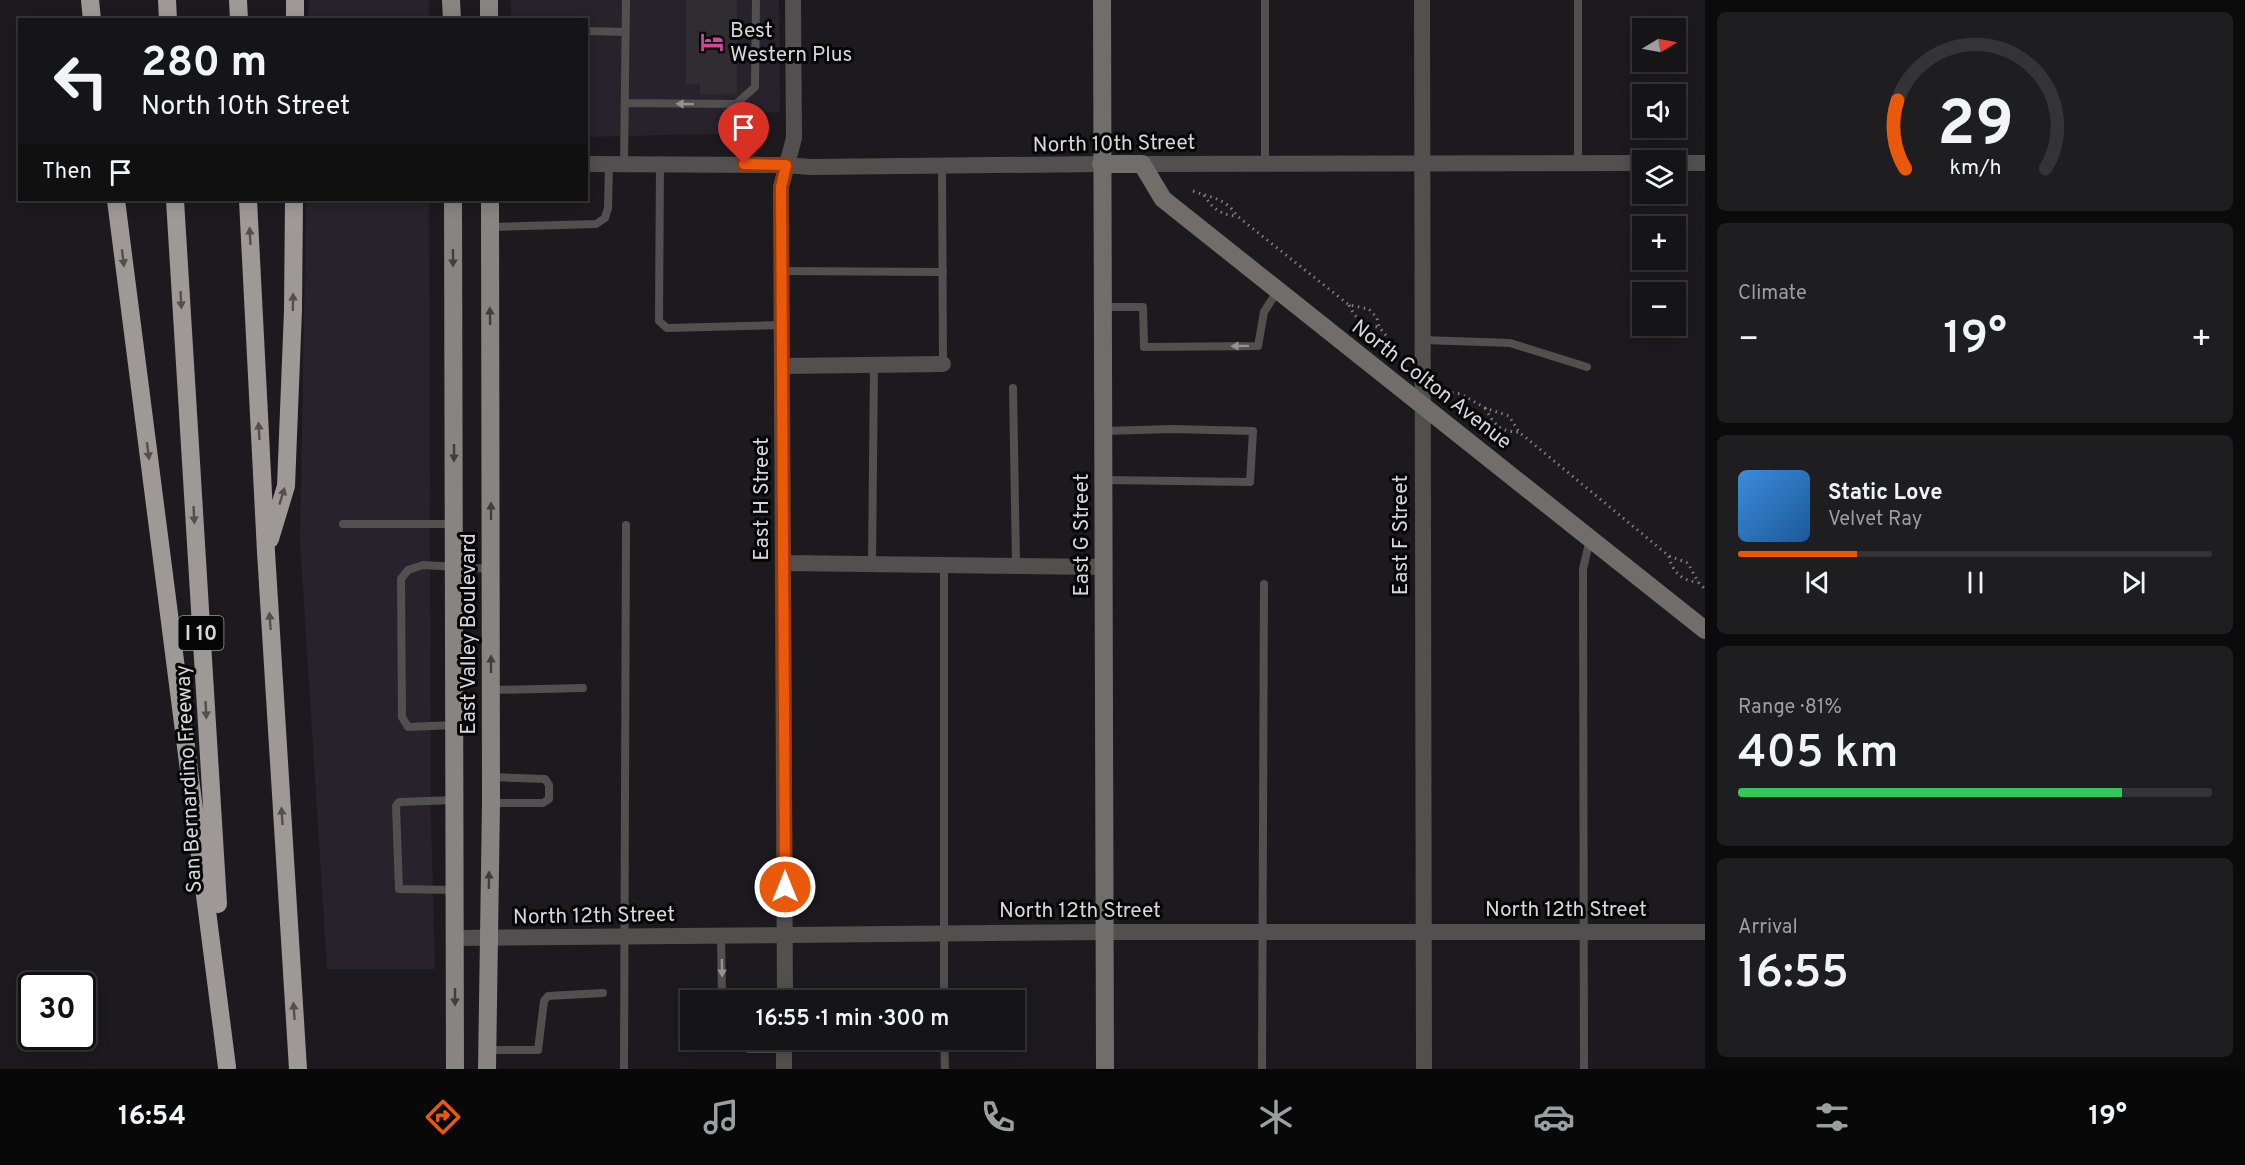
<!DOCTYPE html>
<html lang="en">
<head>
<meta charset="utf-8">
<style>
  body { margin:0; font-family:Overpass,sans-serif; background:#1e1d1f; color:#f1f3f6; height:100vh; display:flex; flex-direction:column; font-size:22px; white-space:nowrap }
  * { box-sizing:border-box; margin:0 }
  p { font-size:20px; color:#9d9ea1 }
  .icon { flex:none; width:33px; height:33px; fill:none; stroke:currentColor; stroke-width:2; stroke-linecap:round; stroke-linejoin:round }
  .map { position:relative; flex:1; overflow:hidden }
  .panel { display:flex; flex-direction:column; gap:12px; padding:12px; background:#0c0b0c; width:540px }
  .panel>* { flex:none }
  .banner { position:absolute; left:18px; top:18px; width:570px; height:183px; border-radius:0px; box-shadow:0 3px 15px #0003,0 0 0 2px #343335; background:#151416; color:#f1f3f6; overflow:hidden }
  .needle { width:39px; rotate:80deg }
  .controls { position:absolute; left:1632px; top:18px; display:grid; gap:12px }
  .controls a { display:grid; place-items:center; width:54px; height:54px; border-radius:0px; background:#151416; box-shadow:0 3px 15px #0003,0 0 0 2px #343335; font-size:30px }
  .speed { position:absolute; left:18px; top:972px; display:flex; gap:12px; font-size:30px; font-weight:700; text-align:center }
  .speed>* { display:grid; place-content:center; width:78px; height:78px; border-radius:50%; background:#151416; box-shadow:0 3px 15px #0003,0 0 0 2px #343335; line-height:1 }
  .speed .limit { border:3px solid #111; border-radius:9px; background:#fff; color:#111 }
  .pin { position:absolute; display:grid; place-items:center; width:51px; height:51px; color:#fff; margin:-62px -26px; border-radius:50% 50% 50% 0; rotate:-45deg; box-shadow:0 0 6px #0007 }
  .pin .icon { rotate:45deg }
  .me { position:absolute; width:66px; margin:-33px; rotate:0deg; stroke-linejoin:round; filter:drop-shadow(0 0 4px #0008) }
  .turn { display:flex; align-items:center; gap:21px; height:126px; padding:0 24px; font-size:27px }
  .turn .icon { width:78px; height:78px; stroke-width:2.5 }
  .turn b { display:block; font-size:42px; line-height:51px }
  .then { display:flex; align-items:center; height:57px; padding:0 24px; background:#0003; gap:12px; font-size:22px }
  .big { font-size:45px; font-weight:600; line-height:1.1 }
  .panel .widget { flex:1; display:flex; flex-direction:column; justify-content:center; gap:9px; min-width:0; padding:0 21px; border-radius:9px; background:#1e1d1f }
  .panel .dial { align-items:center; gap:0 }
  .dial svg { height:156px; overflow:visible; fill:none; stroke:#343335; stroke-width:7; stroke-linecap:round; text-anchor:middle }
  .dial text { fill:#f1f3f6; stroke:none }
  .song { display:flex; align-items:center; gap:18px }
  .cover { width:72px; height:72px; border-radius:9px; background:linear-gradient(135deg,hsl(210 70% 55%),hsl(210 70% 35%)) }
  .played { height:6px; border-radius:3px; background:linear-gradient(90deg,#ea580c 25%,#343335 25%) }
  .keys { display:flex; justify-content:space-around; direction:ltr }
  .heat { display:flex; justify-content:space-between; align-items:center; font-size:33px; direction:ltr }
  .charge { height:9px; border-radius:4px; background:linear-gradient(90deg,#34c759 81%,#343335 0) }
  .trip { position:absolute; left:680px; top:990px; width:345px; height:60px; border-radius:0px; background:#151416; box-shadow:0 3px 15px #0003,0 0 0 2px #343335; font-weight:600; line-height:60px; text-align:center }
  .dock { display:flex; height:96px; justify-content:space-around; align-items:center; background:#080809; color:#9d9ea1 }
  .dock .icon { width:42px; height:42px }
  .dock .on { color:#ea580c }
  .dock b { font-size:27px; color:#f1f3f6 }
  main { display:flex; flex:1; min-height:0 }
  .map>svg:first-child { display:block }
  .built { fill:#27222b }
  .building { fill:#2f2d31 }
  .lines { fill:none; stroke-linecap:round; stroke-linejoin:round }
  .path { stroke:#7f7e81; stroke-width:3; stroke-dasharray:1.5 4.5; stroke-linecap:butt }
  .lane { stroke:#51504e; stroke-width:8 }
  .street { stroke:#51504e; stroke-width:16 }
  .secondary { stroke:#706d6b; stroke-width:18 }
  .primary { stroke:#888481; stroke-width:18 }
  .highway { stroke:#9e9996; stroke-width:18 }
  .oneway { fill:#949394 }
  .oneway2 { fill:#52504e }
  .oneway3 { fill:#403f3e }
  .route-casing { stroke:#983908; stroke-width:15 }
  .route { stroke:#ea580c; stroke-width:10 }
  .labels { text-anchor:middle; stroke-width:6; stroke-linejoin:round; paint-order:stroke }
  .shield { fill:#060607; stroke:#98989a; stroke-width:1.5 }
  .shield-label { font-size:20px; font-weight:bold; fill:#d7d6d9 }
  .poi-label { font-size:21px; fill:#d7d6d9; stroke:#060607; text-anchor:start }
  .street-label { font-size:21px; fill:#d7d6d9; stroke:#060607 }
</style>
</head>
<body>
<main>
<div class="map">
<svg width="1705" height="1069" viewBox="0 0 1705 1069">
  <rect width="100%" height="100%" fill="#1c1a1e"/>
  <path class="built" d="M309 0H429V19H308Z
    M511 0H779L780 112 759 113V133L587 137 586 20 511 19Z
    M306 200H429L431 814 435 969H327L300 542Z"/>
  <path class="building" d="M686 0H737V94L700 95V84L686 85Z"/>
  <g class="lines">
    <path class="path" d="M1193 191C1211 198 1226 198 1237 216L1349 305 1369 309 1377 318 1379 327 1400 352
      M1204 195C1212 208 1221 215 1236 216
      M1349 305C1356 319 1363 326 1379 327
      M1446 392 1461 394 1485 408 1509 416 1519 432 1669 556 1688 563 1698 582 1705 589
      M1485 408C1494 424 1500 432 1519 432
      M1669 556C1672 571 1681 581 1698 582"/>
    <path class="lane" d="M1578 0V162
      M586 31 626 32
      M625 103 736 104 755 87 756 0
      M624 164 626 0
      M660 164 659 321 667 328 782 325
      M1265 164V0
      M942 167 943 364
      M490 227 596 224 605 218 608 208 609 164
      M782 271 943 272
      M1103 307H1143L1144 347 1258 346 1264 312 1278 290
      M1423 340 1510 343 1587 367
      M1013 388 1016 565
      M1104 431 1172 429 1253 431 1250 482 1104 480
      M343 524H454
      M872 564 874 365
      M491 690 583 688
      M454 725 408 727 402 717 401 579 408 570 423 565 491 569
      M491 777 545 779 549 785V799L543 803H491
      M454 800 399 802 396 806 399 889 455 890
      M721 935 722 1000
      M944 1000V564
      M727 1040 729 1043 749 1049H784
      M944 1040 945 1069
      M487 1050H538L544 1001 548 996 603 993
      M624 1069 626 525
      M1262 1069 1264 584
      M1584 1069 1583 569 1590 539"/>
    <path class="street" d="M1422 0 1424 1069
      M1676 163H1705
      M586 164 786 165 811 167 1101 164
      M1142 164 1642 163
      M783 366 943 364
      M784 563 1104 567
      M455 938 1105 932H1705
      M785 1000 781 187 794 138 793 0
      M784 1069V1040"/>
    <path class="secondary" d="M1102 0 1105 1069
      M1101 164H1142L1163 199 1705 630"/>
    <path class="primary" d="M451 0 452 20
      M489 0V20
      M453 200 455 1069
      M487 1069 491 803 490 200"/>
    <path class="highway" d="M90 0 92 20
      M167 0 168 20
      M238 0 239 20
      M295 20V0
      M116 200 227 1067
      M175 200 218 904
      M248 200 266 552 298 1069
      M270 539 286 486 293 310 294 200"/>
  </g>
  <defs><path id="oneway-solid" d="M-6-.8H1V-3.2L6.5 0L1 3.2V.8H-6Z" transform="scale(1.5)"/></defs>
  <g class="oneway">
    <use href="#oneway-solid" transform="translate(685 104) rotate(-179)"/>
    <use href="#oneway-solid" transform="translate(1240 346) rotate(179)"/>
    <use href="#oneway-solid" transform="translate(722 968) rotate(89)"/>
  </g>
  <g class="oneway2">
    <use href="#oneway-solid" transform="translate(250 236) rotate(-93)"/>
    <use href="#oneway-solid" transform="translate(123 258) rotate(83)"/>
    <use href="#oneway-solid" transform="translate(181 300) rotate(87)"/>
    <use href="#oneway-solid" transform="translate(293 302) rotate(-89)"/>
    <use href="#oneway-solid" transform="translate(259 431) rotate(-93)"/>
    <use href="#oneway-solid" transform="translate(148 451) rotate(83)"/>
    <use href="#oneway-solid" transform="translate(282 496) rotate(-73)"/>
    <use href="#oneway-solid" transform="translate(194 515) rotate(87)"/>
    <use href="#oneway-solid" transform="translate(270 621) rotate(-94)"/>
    <use href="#oneway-solid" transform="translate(206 710) rotate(87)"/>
    <use href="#oneway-solid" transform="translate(282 816) rotate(-94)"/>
    <use href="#oneway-solid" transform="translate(294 1011) rotate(-94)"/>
  </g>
  <g class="oneway3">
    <use href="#oneway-solid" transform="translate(453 258) rotate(90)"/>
    <use href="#oneway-solid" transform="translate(490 316) rotate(-91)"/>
    <use href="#oneway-solid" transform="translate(454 453) rotate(90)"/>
    <use href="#oneway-solid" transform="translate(491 511) rotate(-90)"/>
    <use href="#oneway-solid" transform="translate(491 664) rotate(-90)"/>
    <use href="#oneway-solid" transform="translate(489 880) rotate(-89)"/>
    <use href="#oneway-solid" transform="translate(455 997) rotate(90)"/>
  </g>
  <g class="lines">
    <g class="route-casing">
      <path id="route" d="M744 164 786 165 781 187 785 887"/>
    </g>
    <use href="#route" class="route"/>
  </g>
  <defs>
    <g id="hotel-bare" transform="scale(1.8)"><path d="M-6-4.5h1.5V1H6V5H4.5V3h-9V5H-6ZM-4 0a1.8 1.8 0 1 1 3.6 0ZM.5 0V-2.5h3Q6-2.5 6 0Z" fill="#d1479c" stroke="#060607" stroke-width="2.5" paint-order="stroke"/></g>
  </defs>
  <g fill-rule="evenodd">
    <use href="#hotel-bare" x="712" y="42"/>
  </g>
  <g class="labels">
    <rect class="shield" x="178.5" y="616" width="45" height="34" rx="4.5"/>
    <g class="shield-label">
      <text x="201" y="640">I 10</text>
    </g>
    <g class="poi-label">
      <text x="730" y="37">Best<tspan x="730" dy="24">Western Plus</tspan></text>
    </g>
    <g class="street-label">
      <text transform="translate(1114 143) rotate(-1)" y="7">North 10th Street</text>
      <text transform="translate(1432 384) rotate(38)" y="7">North Colton Avenue</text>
      <text transform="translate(761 499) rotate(-90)" y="7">East H Street</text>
      <text transform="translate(1081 535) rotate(-90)" y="7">East G Street</text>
      <text transform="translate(1400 535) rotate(-90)" y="7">East F Street</text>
      <text transform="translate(468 634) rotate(-90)" y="7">East Valley Boulevard</text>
      <text transform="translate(188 779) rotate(-93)" y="7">San Bernardino Freeway</text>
      <text x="1566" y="916">North 12th Street</text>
      <text x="1080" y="917">North 12th Street</text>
      <text transform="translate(594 915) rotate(-1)" y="7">North 12th Street</text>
    </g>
  </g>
</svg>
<div class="controls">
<a><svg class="needle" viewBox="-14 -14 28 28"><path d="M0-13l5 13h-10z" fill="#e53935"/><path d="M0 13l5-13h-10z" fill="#9d9ea1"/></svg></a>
<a><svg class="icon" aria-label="sound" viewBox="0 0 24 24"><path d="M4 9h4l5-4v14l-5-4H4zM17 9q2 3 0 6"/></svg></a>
<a><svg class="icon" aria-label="layers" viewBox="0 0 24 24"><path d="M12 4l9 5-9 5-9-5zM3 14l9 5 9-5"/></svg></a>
<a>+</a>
<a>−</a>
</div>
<div class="speed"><div class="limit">30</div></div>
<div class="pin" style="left:744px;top:164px;background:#d93025"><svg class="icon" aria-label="arrive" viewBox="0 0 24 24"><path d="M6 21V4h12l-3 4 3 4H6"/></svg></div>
<svg class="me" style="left:785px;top:887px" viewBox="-20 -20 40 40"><circle r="17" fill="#ea580c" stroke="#fff" stroke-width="3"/><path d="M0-11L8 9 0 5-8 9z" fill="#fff"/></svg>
<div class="trip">16:55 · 1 min · 300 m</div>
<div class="banner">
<div class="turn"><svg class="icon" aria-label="left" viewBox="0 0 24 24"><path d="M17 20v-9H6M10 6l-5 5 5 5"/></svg><div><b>280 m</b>North 10th Street</div></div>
<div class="then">Then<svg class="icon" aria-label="arrive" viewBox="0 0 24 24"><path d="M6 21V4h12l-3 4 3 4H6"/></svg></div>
</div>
</div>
<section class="panel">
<div class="widget dial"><svg viewBox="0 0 100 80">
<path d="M14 69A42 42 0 1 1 86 69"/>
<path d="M14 69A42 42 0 0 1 10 34" stroke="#ea580c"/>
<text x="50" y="56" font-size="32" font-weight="700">29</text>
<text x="50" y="72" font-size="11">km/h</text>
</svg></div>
<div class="widget"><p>Climate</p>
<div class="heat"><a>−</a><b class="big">19°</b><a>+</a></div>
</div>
<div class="widget">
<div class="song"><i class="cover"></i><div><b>Static Love</b><p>Velvet Ray</p></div></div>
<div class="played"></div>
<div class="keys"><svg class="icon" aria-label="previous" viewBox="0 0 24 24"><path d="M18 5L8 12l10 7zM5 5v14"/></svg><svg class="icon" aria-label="pause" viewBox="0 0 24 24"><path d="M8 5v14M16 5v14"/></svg><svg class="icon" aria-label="next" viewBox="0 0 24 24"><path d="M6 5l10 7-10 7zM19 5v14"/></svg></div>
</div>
<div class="widget"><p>Range · 81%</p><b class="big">405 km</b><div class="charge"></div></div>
<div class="widget"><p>Arrival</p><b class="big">16:55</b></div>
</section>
</main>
<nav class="dock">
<b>16:54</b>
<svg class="icon on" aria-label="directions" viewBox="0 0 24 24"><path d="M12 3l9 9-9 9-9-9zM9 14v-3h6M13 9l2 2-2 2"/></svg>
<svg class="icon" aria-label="music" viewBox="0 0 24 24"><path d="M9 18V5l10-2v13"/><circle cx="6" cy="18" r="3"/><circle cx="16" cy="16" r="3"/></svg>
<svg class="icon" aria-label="phone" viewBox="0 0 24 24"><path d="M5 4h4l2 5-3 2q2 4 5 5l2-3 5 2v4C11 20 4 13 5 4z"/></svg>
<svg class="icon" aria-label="climate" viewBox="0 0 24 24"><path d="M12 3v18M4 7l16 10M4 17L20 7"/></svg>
<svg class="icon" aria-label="car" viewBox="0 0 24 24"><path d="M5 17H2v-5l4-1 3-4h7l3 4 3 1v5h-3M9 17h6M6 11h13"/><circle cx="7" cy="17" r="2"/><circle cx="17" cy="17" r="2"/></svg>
<svg class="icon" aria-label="filters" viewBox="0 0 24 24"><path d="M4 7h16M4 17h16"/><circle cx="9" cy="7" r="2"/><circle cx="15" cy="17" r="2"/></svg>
<b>19°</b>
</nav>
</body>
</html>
